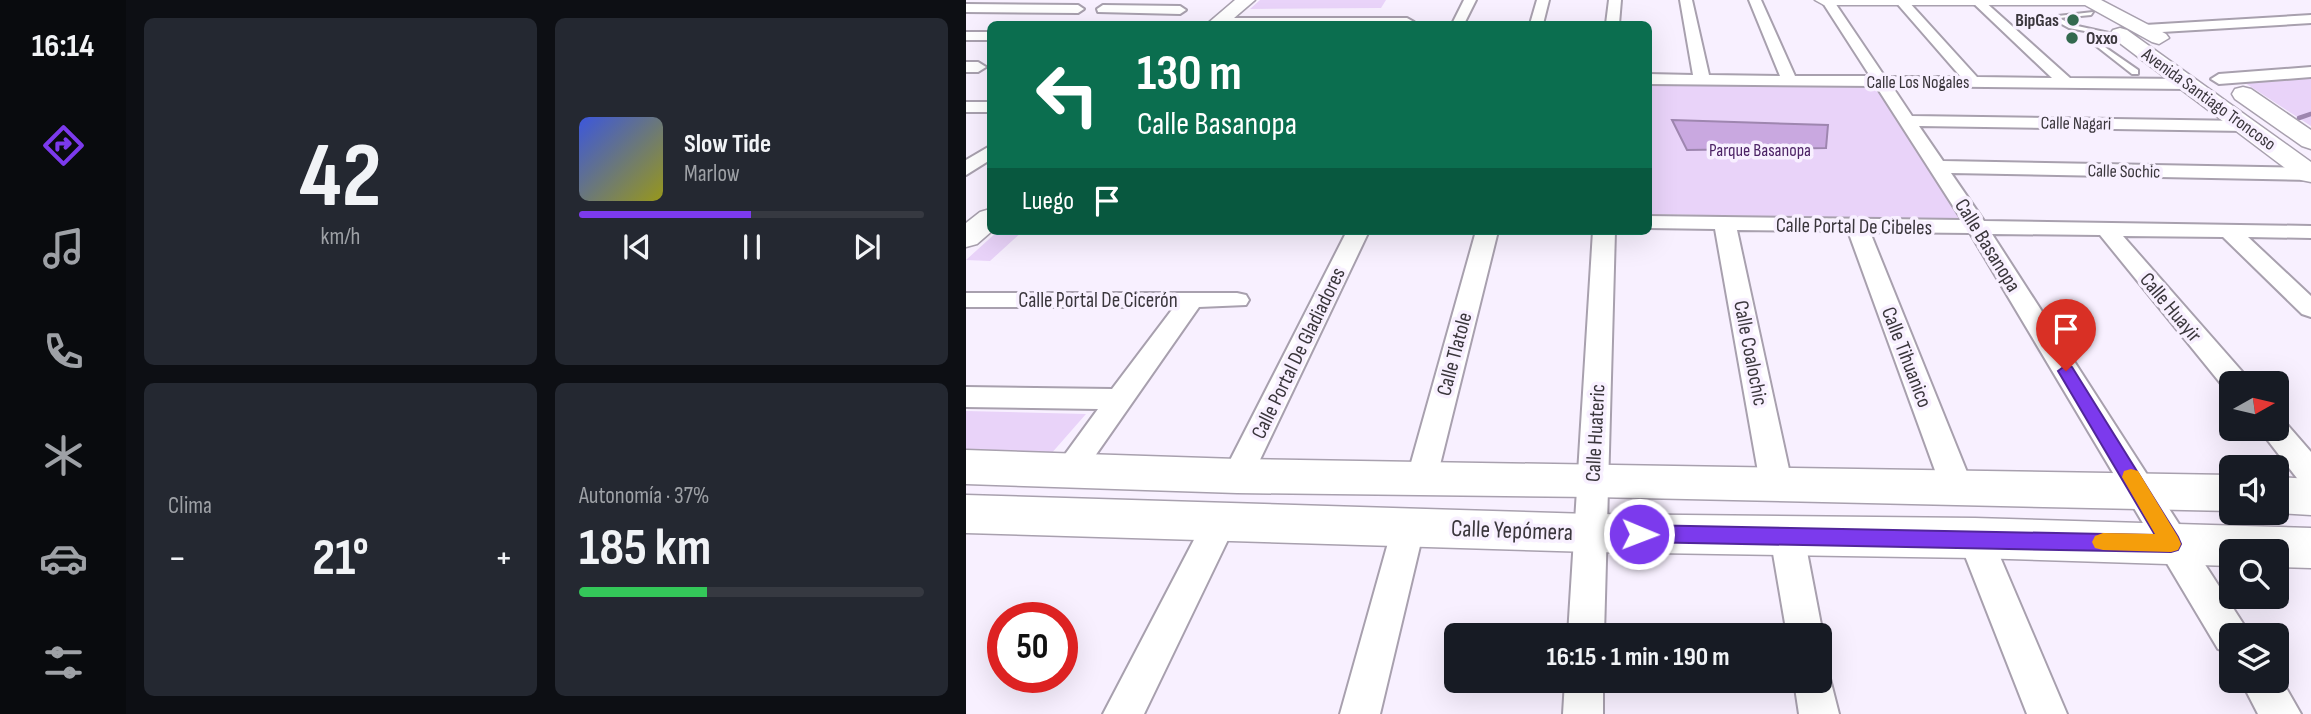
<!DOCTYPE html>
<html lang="es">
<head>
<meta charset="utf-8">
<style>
  body { margin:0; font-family:"Sofia Sans Condensed",sans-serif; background:#242831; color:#f1f3f6; height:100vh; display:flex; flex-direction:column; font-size:26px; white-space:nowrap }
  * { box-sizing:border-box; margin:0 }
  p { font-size:23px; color:#9ea1a6 }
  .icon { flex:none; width:38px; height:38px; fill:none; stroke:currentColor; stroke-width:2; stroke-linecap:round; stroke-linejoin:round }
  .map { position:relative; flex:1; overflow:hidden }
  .side { display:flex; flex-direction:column; gap:18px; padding:18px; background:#0d0f14; width:840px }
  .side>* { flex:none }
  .guide { position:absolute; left:21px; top:21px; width:665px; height:214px; border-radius:10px; box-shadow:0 7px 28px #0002; background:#0b6e4f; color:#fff; overflow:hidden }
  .needle { width:46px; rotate:82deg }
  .tools { position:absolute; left:1253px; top:371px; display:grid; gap:14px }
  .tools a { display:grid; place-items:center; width:70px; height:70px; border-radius:10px; background:#171b24; box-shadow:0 7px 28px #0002; font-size:35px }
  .speed { position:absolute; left:21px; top:602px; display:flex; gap:14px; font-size:35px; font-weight:700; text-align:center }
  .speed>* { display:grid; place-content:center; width:91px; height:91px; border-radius:50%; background:#171b24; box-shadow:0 7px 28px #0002; line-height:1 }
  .speed .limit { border:10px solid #d22; background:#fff; color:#111 }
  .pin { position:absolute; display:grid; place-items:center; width:60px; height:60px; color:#fff; margin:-72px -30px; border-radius:50% 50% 50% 0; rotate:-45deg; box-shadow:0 0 7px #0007 }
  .pin .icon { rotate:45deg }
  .me { position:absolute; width:77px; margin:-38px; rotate:91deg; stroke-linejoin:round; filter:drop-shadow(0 0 5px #0008) }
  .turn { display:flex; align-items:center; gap:24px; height:147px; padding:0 35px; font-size:32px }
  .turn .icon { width:91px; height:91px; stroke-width:2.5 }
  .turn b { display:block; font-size:49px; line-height:60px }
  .then { display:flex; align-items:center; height:66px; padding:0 35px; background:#0003; gap:14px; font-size:26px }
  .big { font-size:52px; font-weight:700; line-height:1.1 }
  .side .widget { flex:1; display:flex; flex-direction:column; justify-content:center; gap:10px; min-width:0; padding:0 24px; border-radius:10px; background:#242831 }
  .side .dial { align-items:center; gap:0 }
  .dial b { font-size:91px; line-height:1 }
  .song { display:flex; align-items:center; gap:21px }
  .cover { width:84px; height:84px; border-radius:10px; background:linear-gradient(135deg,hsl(230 70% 55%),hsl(60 70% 35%)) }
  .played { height:7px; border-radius:4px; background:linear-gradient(90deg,#7c3aed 50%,#363941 50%) }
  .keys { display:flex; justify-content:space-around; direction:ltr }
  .heat { display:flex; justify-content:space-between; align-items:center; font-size:38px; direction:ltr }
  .charge { height:10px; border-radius:5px; background:linear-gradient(90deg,#34c759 37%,#363941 0) }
  .side .tiles { flex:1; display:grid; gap:18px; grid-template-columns:repeat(2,1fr) }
  .trip { position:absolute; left:478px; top:623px; width:388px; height:70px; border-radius:10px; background:#171b24; box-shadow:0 7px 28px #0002; font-weight:700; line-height:70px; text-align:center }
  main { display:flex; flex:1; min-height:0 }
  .tabs { display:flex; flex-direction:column; width:126px; justify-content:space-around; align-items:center; background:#090b0e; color:#9ea1a6 }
  .tabs .icon { width:49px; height:49px }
  .tabs .selected { color:#7c3aed }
  .tabs b { font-size:32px; color:#f1f3f6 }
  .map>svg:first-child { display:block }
  .green { fill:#e9d3f9 }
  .water { fill:#c9a8e0; stroke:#9e86af; stroke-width:2 }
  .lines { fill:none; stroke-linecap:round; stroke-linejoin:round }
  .stream { stroke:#9e86af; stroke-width:4.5 }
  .lane-casing { stroke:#a8a0ae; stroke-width:4 }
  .street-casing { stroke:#a8a0ae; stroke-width:4 }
  .secondary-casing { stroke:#a8a0ae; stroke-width:3 }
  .lane { fill:#fff; fill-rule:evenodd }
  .street { fill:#fff; fill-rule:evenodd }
  .secondary { fill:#fff; fill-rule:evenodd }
  .route { fill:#7c3aed; stroke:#51269a; stroke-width:2 }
  .slow { fill:#f59e0b }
  .poi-dot { fill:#33694f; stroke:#f8f0ff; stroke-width:2.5 }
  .labels { text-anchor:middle; stroke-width:7; stroke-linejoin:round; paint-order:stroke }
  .far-poi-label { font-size:18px; font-weight:bold; fill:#3a363c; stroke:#f8f0ff; text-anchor:end }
  .far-street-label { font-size:18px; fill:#3a363c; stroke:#f8f0ff }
  .far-park-label { font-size:18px; fill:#4d2466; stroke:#f8f0ff }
  .street-label { font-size:21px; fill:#3a363c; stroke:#f8f0ff }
  .near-street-label { font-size:24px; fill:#3a363c; stroke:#f8f0ff }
</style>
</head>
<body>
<main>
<nav class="tabs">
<b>16:14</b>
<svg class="icon selected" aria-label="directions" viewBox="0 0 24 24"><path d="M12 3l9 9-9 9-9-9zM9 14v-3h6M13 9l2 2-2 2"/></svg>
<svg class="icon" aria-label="music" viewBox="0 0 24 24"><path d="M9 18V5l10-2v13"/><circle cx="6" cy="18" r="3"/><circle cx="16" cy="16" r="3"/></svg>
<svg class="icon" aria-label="phone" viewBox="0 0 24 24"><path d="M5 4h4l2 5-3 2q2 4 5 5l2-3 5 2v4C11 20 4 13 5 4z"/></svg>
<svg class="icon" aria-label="climate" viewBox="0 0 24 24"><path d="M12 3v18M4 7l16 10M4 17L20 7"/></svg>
<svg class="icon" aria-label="car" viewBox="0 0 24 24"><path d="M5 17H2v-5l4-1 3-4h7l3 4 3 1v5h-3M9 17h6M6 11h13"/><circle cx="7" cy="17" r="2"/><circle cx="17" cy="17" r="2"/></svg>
<svg class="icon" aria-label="filters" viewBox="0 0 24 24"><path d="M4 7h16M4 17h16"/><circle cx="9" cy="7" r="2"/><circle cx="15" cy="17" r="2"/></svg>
</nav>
<section class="side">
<div class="tiles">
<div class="widget dial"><b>42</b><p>km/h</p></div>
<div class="widget">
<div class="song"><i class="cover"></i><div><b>Slow Tide</b><p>Marlow</p></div></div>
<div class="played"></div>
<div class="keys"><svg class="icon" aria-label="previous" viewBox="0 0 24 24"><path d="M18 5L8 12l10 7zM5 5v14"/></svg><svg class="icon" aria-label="pause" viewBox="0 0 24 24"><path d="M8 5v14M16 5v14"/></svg><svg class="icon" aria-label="next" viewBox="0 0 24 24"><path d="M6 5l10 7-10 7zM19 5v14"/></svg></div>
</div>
<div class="widget"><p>Clima</p>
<div class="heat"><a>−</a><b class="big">21°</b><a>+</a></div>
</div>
<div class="widget"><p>Autonomía · 37%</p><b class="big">185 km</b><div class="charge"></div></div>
</div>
</section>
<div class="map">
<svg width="1345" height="714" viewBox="0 0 1345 714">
  <rect width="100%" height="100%" fill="#f8f0ff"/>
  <path class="green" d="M294 0H420L415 8 284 9Z
    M1345 74V126L1273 79Z
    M683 83 910 86 995 220 683 214Z
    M32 231H57L24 261 0 260Z
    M0 411 120 414 84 455 0 452Z"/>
  <path class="water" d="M706 120 862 125 860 148 721 150Z"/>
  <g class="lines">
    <path class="stream" d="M1333 118 1345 114"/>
    <g class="lane-casing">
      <path id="lane" d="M1127 12 1125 15 1093 18 1107 25 1161 37V39L1103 28 1083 17Z
        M1129 43H1133L1172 70V74H1166L1129 45Z"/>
    </g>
    <g class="street-casing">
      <path id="street" d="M498 0H510L498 24H486Z
        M571 0H583L577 24H564Z
        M643 0H655L653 24H640Z
        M714 0H726L743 75 814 76 783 0H795L829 76H904L855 0H867L919 77H995L928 0H941L1011 77 1086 78 1005 1 1017 0 1104 78 1222 79 1230 84 1222 89 926 86 946 116 1279 121 1288 126 1279 131 953 126 977 161 1345 168V180L985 173 1018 221 1345 226V238L1282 237 1345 296V317L1336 314 1257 237 1157 236 1280 376 1283 383H1265V391L1260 390 1134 235 1026 234 1278 625 1283 635H1265V654L1252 649 1004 233 904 232 1007 487 1002 496 991 499 980 496 975 487 882 231 771 230 826 483 821 492 810 495 799 492 794 483 749 229 682 228V216L996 220 910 86 682 84V74L727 75Z
        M0 4 112 5 118 9 112 13 0 12Z
        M137 5 214 6 220 10 214 14 132 12 131 9Z
        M1345 15V23L1179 33 1172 29 1179 25Z
        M253 18H441L448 22 446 24H248V19Z
        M0 32H24V40H0Z
        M0 62H12L20 67 12 72H0Z
        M1345 67V77L1253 84 1245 79 1253 74Z
        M0 102H24V112H0Z
        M24 146V160L0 175V160Z
        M381 231H403L282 485 271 488 260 485 256 476Z
        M510 231H532L471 477 467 486 456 489 445 486 441 477Z
        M627 231H649L638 635H602Z
        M0 293H271L280 295 283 300 280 305 233 307 115 476 104 480 93 476 89 468 132 409 0 407V387L146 389 208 307H0Z
        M1311 419 1318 421 1345 452V485L1334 482 1293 429H1311Z
        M255 507 267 511 271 521 178 714H137L243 511Z
        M443 511 455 515 459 525 414 714H374L427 525 431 515Z
        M821 522 833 526 838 536 857 635 854 643V635H821L804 536 809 526Z
        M1009 524 1021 528 1026 538 1101 714H1061L992 538 997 528Z
        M854 665 861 667 873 714H833L828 681H854Z
        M1311 672 1335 714H1292L1275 681H1311Z
        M599 681H637V714H597Z"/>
    </g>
    <g class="secondary-casing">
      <path id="secondary" d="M269 0H289L261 24H241Z
        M849 0H1135L1200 34 1203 38 1193 44 1186 42 1119 5H858Z
        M1154 28 1161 30 1345 162V182L1335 180 1147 38 1144 34 1147 30Z
        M1277 87 1285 89 1345 130V149L1336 146 1269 99 1266 94 1269 89Z
        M24 209 26 231 11 244 0 247V223L14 212Z
        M0 450 271 459 1265 475V511L627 497 271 493 0 484Z
        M1311 477 1345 479V515L1311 513Z
        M0 495 624 514 1009 518 1345 528V568L1311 567V551H1265V566L1009 558 624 552 0 533Z"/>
    </g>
    <use href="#lane" class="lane"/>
    <use href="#street" class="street"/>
    <use href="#secondary" class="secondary"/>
  </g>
  <path class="route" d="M1100 365 1106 367 1212 537 1215 544 1212 550 1205 552 673 542 666 540 663 534 666 528 673 525 1189 535 1092 371Z"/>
  <path class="slow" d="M1165 469 1172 471 1212 537 1215 544 1212 550 1205 552 1137 550 1129 548 1126 542 1129 536 1137 533 1189 534 1156 477 1158 471Z"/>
  <g class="poi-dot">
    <circle cx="1107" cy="20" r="7"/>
    <circle cx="1106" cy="38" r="7"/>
  </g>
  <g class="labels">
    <g class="far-poi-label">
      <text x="1093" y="26">BipGas</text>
      <text x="1120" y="44" text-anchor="start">Oxxo</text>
    </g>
    <g class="far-street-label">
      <text x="952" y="88">Calle Los Nogales</text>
      <text transform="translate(1243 99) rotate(36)" y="6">Avenida Santiago Troncoso</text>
      <text transform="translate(1110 123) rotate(1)" y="6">Calle Nagari</text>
      <text transform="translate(1158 171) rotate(1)" y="6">Calle Sochic</text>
    </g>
    <g class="far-park-label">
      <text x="794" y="156">Parque Basanopa</text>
    </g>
    <g class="street-label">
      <text transform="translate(888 226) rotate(1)" y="7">Calle Portal De Cibeles</text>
      <text transform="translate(1022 245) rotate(58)" y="7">Calle Basanopa</text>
      <text x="132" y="307">Calle Portal De Cicerón</text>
      <text transform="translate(1205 307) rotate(50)" y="7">Calle Huayir</text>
      <text transform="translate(332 353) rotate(-64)" y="7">Calle Portal De Gladiadores</text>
      <text transform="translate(785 353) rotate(79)" y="7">Calle Coalochic</text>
      <text transform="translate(488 354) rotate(-75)" y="7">Calle Tlatole</text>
      <text transform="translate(941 357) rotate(69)" y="7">Calle Tihuanico</text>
      <text transform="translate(629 433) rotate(-87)" y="7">Calle Huateric</text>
    </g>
    <g class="near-street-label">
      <text transform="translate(546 530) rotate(2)" y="8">Calle Yepómera</text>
    </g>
  </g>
</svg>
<div class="tools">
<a><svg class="needle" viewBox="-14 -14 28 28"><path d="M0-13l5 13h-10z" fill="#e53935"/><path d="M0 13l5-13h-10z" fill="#9ea1a6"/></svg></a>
<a><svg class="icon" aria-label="sound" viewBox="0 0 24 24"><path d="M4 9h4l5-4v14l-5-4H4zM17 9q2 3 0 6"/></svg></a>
<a><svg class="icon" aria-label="search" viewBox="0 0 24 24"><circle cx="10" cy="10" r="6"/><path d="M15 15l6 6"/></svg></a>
<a><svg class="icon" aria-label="layers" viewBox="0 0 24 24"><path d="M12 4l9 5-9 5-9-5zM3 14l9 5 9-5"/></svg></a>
</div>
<div class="speed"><div class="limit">50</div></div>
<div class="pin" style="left:1100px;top:371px;background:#d93025"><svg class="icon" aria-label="arrive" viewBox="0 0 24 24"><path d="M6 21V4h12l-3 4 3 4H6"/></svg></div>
<svg class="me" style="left:673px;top:534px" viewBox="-20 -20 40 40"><circle r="17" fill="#7c3aed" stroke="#fff" stroke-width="3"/><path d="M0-11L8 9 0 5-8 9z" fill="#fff"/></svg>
<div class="trip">16:15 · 1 min · 190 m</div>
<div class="guide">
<div class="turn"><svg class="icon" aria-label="left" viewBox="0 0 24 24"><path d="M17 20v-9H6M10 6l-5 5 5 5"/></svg><div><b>130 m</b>Calle Basanopa</div></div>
<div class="then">Luego<svg class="icon" aria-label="arrive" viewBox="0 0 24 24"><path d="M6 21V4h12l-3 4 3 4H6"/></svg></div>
</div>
</div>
</main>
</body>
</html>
